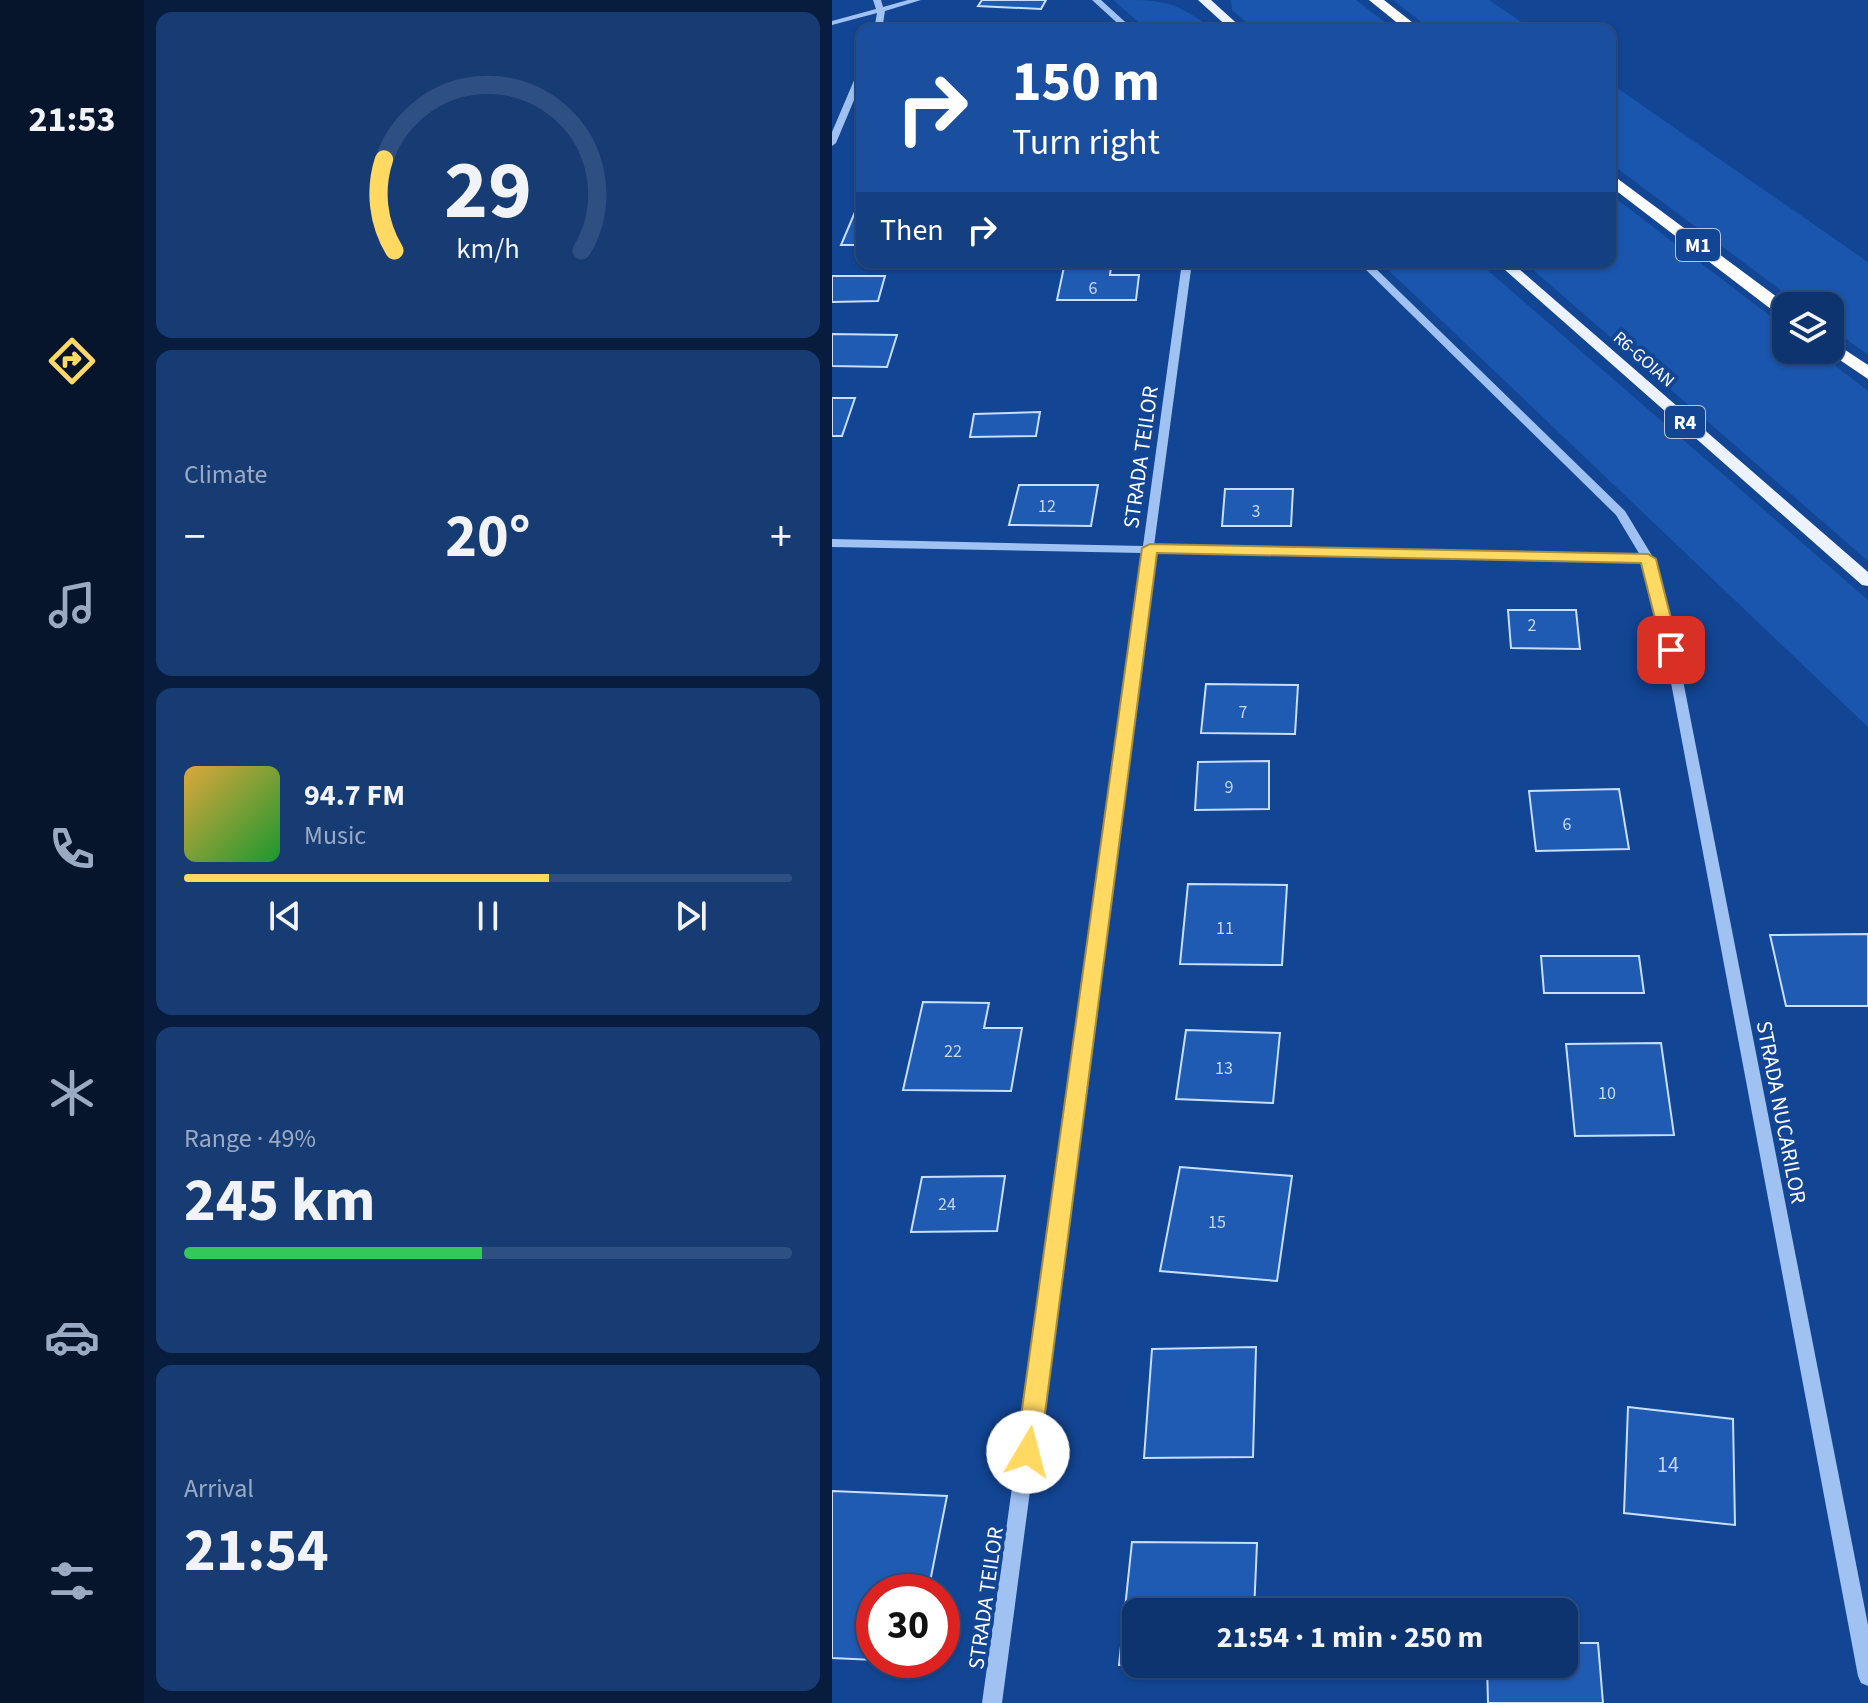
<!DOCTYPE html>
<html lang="en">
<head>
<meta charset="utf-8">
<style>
  body { margin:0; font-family:"Source Sans 3",sans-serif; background:#173c74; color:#f1f3f6; height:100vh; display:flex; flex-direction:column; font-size:30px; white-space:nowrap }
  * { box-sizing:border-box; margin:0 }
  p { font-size:26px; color:#9baac3 }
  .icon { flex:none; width:44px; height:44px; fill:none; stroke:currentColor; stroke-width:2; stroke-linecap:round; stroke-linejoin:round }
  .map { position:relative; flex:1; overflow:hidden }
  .panel { display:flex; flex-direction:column; gap:12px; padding:12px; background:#081d3d; width:688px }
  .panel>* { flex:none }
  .banner { position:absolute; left:24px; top:24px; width:760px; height:244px; border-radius:16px; box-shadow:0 2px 6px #0004,0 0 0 2px #2e4f82; background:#1a4fa0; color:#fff; overflow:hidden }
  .fabs { position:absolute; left:940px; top:292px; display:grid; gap:16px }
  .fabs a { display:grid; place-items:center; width:72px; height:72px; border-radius:16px; background:#0e346f; box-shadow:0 2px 6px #0004,0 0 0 2px #2e4f82; font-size:40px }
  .speed { position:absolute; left:24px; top:1574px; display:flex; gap:16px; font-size:40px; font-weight:700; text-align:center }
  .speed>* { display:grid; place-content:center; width:104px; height:104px; border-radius:50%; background:#0e346f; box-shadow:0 2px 6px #0004,0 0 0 2px #2e4f82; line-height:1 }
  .speed .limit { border:12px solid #d22; background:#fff; color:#111 }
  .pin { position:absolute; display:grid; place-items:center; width:68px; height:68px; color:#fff; margin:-34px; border-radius:16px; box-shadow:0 4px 12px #0006 }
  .me { position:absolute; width:88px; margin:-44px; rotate:8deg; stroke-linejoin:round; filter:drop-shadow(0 0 6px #0008) }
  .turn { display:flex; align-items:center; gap:28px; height:168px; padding:0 24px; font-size:36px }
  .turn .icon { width:104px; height:104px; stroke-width:2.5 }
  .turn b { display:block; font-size:56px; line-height:68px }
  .then { display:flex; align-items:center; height:76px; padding:0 24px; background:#0003; gap:16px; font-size:30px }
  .big { font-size:60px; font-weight:700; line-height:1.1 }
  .panel .widget { flex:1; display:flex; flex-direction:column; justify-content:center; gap:12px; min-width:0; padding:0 28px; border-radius:16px; background:#173c74 }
  .panel .dial { align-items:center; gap:0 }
  .dial svg { height:208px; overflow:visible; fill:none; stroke:#2e4f82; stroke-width:7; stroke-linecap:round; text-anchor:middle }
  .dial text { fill:#f1f3f6; stroke:none }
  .song { display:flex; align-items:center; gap:24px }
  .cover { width:96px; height:96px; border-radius:12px; background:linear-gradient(135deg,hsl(40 70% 55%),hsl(130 70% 35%)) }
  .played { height:8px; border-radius:4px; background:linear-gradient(90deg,#ffd962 60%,#2e4f82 60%) }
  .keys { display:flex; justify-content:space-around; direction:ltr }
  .heat { display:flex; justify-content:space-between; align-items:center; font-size:44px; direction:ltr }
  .charge { height:12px; border-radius:6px; background:linear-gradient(90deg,#34c759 49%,#2e4f82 0) }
  .trip { position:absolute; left:290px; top:1598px; width:456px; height:80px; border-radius:16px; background:#0e346f; box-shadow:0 2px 6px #0004,0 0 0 2px #2e4f82; font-weight:700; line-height:80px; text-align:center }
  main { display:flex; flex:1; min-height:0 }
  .dock { display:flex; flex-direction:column; width:144px; justify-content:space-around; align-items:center; background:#06152c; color:#9baac3 }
  .dock .icon { width:56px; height:56px }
  .dock .selected { color:#ffd962 }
  .dock b { font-size:36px; color:#f1f3f6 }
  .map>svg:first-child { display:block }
  .green { fill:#1a56ae }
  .building { fill:#205bb3; stroke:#c8defd; stroke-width:2 }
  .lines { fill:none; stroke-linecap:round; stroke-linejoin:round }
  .minor { fill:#a0c2f3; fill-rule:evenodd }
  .major { fill:#ecf3ff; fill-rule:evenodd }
  .highway { fill:#fff; fill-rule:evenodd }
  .route { fill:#ffd962; stroke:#a68d40; stroke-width:2 }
  .labels { text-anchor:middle; stroke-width:8; stroke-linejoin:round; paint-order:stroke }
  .number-label { font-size:18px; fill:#c7d6ec }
  .far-street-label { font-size:18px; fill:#fff; stroke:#124594 }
  .shield { fill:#124594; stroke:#b8c7df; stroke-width:2 }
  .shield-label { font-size:20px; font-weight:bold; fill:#fff }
  .street-label { font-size:22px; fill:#fff; stroke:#124594 }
  .near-number-label { font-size:22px; fill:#c7d6ec }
</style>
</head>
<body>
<main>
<nav class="dock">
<b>21:53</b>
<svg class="icon selected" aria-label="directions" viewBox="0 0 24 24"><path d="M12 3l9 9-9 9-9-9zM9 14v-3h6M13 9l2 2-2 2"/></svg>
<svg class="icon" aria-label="music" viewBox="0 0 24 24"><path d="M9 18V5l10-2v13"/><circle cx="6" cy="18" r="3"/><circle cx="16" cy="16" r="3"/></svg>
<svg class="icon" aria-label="phone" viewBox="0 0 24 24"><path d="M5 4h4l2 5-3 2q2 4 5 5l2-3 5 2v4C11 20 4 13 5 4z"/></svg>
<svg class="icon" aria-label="climate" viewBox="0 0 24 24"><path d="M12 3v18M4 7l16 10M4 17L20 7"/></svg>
<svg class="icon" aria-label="car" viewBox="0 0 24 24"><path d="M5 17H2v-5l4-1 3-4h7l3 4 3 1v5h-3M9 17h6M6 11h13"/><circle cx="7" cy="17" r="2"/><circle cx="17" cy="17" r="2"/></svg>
<svg class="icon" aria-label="filters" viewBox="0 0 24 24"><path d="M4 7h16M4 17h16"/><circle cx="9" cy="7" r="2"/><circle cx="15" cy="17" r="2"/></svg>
</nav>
<section class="panel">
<div class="widget dial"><svg viewBox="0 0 100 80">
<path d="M14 69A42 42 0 1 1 86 69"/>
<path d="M14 69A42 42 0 0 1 10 34" stroke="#ffd962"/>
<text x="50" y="56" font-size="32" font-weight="700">29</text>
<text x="50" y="72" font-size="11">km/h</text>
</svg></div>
<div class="widget"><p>Climate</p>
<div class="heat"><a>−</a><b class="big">20°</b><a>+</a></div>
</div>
<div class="widget">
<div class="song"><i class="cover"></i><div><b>94.7 FM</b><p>Music</p></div></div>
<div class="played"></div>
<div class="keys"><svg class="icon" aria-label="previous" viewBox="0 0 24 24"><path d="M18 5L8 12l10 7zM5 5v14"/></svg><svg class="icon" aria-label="pause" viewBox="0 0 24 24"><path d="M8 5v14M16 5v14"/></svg><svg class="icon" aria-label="next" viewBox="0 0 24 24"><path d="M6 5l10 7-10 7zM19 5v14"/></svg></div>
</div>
<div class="widget"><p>Range · 49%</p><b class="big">245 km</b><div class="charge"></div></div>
<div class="widget"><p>Arrival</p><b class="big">21:54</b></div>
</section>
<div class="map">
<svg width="1036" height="1703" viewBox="0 0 1036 1703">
  <rect width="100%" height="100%" fill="#124594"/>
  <path class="green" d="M281 0C333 0 341 0 382 30H316Z
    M399 0H524L563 30H424L400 10Z
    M561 0H657L701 30H600Z
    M778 83 1036 262V355L998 327V306H970L778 163Z
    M778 194 954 328V350H983L1036 391V561L692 262H778Z
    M548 262H646L1036 600V727Z"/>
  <path class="building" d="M150 0H214L209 9 146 6Z
    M23 212H30V245H9Z
    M232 267H279L278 275H307L304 300H225Z
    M0 276H53L46 301 0 302Z
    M0 334 65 335 55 367 0 366Z
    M0 398H23L10 436H0Z
    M208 412 204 436 138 437 142 414Z
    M187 485H266L259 526 177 525Z
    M393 489H461L459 526H390Z
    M676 610H744L748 649 679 648Z
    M374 684 466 685 463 734 369 733Z
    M437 761V809L363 810 366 762Z
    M787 789 797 849 704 851 697 791Z
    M356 884 455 885 450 965 348 964Z
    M1036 934V1006H954L938 935Z
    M709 956H807L812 993H712Z
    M91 1002 157 1003 152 1028H190L179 1091 71 1090Z
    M354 1030 448 1033 441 1103 344 1099Z
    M829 1043 842 1135 743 1136 734 1044Z
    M348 1167 460 1176 445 1281 328 1271Z
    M173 1176 165 1231 79 1232 90 1177Z
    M424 1347 421 1457 312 1458 320 1349Z
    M796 1407 901 1419 903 1525 792 1513Z
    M0 1491 115 1496 96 1592H42V1660L0 1658Z
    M300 1542 425 1543 422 1612H304V1664H419V1667L287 1665Z
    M732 1643H766L771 1703H656L655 1664H732Z"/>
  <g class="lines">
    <path class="minor" d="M41 0H49L51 7 76 0H89L53 11 50 30H42L45 13 0 25V21L44 9Z
      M260 0H269L302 30H293Z
      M30 68V81L4 143 0 146V132L26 71Z
      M350 262H360L322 546 808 555 784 515 526 262H537L793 511 822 559 839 619 1036 1625V1686L1029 1683 1026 1676 827 619 811 562 322 553 170 1703H150L310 553 0 547V539L311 546Z"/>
    <path class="major" d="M366 0H379L412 30H399Z
      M664 262H679L1036 572V586L1030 585Z"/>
    <path class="highway" d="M537 0H552L590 30H574Z
      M778 173 957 306H954V317L948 316 778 186Z
      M998 340 1036 365V379L993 350H998Z"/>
  </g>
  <path class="route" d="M318 544 816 554 824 559 847 650 839 655 831 650 809 563 325 553 208 1452 204 1460 196 1463 187 1460 184 1452 310 548Z"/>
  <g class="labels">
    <g class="number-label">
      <text x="261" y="294">6</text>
      <text x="215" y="512">12</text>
      <text x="424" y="517">3</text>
      <text x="700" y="631">2</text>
      <text x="411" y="718">7</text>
      <text x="397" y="793">9</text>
      <text x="735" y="830">6</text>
      <text x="393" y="934">11</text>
      <text x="121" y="1057">22</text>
      <text x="392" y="1074">13</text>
      <text x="775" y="1099">10</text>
      <text x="115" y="1210">24</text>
      <text x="385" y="1228">15</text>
    </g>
    <g class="far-street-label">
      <text transform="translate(812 359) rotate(41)" y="6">R6-GOIAN</text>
    </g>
    <g class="shield">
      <rect x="844" y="229" width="44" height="32" rx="6"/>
      <rect x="833" y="406" width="40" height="32" rx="6"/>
    </g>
    <g class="shield-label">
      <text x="866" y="252">M1</text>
      <text x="853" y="429">R4</text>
    </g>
    <g class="street-label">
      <text transform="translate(308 457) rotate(-82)" y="8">STRADA TEILOR</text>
      <text transform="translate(950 1112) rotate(79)" y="8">STRADA NUCARILOR</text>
      <text transform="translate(153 1598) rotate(-82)" y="8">STRADA TEILOR</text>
    </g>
    <g class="near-number-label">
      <text x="836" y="1472">14</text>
    </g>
  </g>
</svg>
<div class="fabs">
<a><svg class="icon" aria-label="layers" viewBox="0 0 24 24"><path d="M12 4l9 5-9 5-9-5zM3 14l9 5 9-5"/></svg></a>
</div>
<div class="speed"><div class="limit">30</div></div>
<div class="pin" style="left:839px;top:650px;background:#d93025"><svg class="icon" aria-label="arrive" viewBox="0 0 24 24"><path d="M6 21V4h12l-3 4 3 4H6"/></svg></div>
<svg class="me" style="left:196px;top:1452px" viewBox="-20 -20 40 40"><circle r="19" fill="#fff"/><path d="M0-13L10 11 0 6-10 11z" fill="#ffd962"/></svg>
<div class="trip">21:54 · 1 min · 250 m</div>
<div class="banner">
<div class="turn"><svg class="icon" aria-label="right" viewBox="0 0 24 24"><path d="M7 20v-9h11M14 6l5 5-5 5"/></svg><div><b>150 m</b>Turn right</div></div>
<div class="then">Then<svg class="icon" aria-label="right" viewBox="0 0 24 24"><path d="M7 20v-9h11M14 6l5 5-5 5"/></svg></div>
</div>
</div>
</main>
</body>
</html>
